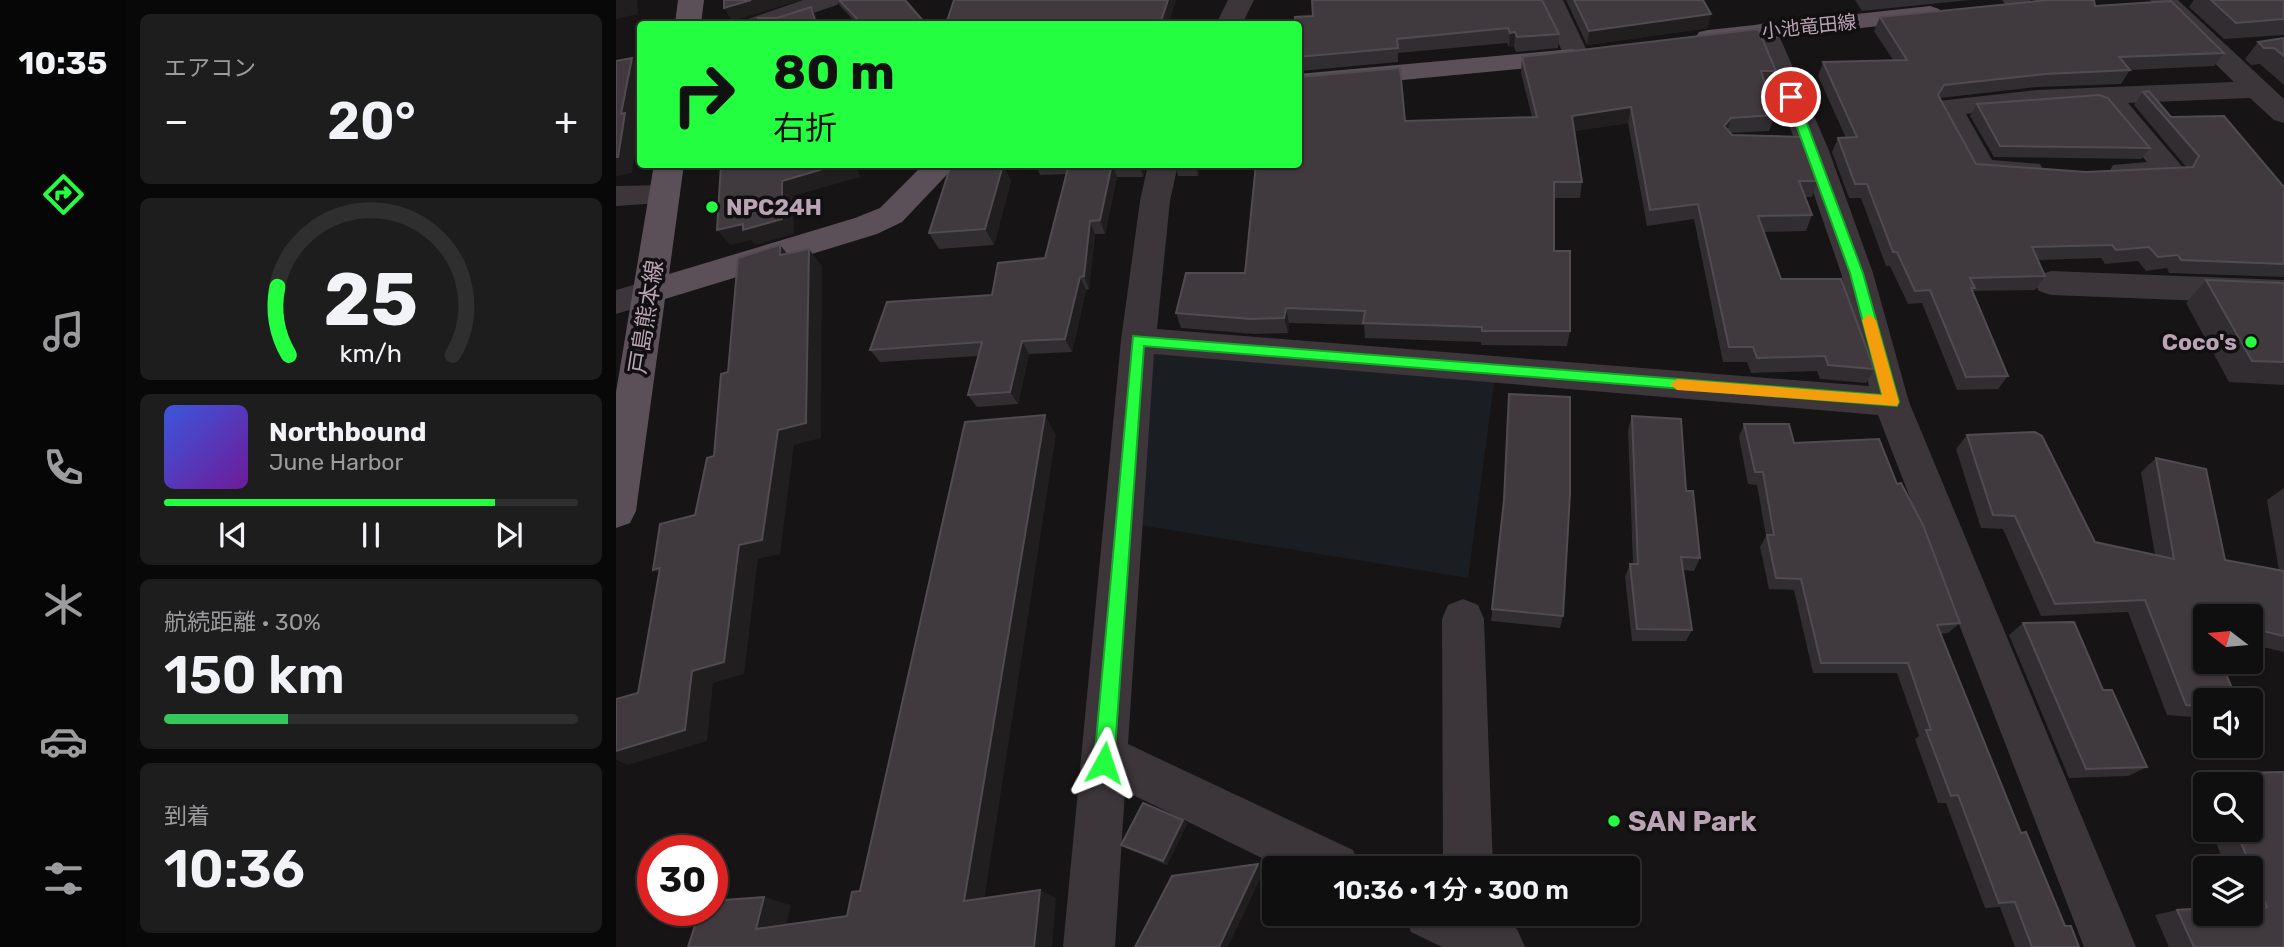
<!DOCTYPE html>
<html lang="ja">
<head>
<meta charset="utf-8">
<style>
  body { margin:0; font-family:Rubik,"Noto Sans JP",sans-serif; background:#1e1d1e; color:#f1f3f6; height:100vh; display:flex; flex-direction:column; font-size:26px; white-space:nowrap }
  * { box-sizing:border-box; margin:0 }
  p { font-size:23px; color:#9c9c9f }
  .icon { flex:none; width:38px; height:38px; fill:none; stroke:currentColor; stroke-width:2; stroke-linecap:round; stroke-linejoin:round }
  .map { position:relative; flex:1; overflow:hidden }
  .sheet { display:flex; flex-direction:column; gap:14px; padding:14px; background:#090809; width:490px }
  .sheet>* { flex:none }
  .guide { position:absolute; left:21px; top:21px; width:665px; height:147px; border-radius:7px; box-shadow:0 2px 5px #0004,0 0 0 2px #302f30; background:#23ff40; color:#111; overflow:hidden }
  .needle { width:46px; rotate:286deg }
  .controls { position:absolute; left:1577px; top:604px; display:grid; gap:14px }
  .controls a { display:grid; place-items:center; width:70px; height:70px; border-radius:7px; background:#100f10; box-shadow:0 2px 5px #0004,0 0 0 2px #302f30; font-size:35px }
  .speed { position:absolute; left:21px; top:835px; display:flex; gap:14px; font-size:35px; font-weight:700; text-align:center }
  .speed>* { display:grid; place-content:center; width:91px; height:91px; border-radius:50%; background:#100f10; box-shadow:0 2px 5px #0004,0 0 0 2px #302f30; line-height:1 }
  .speed .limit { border:10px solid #d22; background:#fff; color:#111 }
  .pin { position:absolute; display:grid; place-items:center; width:60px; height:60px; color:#fff; margin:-30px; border:4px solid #fff; border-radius:50%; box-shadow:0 2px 7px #0007 }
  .me { position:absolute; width:77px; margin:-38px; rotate:5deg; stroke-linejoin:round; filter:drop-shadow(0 0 5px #0008) }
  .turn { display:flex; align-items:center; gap:24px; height:147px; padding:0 21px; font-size:32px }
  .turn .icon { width:91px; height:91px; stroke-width:2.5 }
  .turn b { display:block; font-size:49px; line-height:60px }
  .big { font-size:52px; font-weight:600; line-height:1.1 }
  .sheet .tile { flex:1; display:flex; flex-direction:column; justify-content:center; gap:10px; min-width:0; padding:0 24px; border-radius:10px; background:#1e1d1e }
  .sheet .dial { align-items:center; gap:0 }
  .dial svg { height:182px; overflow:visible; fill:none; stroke:#302f30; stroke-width:7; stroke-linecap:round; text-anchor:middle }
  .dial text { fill:#f1f3f6; stroke:none }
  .song { display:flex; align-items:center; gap:21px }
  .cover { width:84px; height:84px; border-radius:10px; background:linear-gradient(135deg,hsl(230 70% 55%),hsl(280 70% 35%)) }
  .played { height:7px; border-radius:4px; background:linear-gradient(90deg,#23ff40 80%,#302f30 80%) }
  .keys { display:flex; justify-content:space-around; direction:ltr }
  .heat { display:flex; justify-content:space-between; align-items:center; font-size:38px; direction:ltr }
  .charge { height:10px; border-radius:5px; background:linear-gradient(90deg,#34c759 30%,#302f30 0) }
  .trip { position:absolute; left:646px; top:856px; width:378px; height:70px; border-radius:7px; background:#100f10; box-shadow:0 2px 5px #0004,0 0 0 2px #302f30; font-weight:600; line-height:70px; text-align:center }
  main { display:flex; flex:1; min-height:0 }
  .dock { display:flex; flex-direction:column; width:126px; justify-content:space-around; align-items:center; background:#060606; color:#9c9c9f }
  .dock .icon { width:49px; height:49px }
  .dock .current { color:#23ff40 }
  .dock b { font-size:32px; color:#f1f3f6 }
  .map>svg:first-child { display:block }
  .green { fill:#1a1d22 }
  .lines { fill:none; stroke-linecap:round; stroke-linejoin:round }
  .minor { fill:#3c353a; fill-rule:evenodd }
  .major { fill:#5b5058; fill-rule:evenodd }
  .wall { fill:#312d30 }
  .shaded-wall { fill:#201e1f }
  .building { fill:#403a3e; stroke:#524a51; stroke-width:2 }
  .route { fill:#23ff40; stroke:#17a62a; stroke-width:2 }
  .slow { fill:#f59e0b }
  .poi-dot { fill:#23ff40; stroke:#110f10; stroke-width:2.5 }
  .labels { text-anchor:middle; stroke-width:7; stroke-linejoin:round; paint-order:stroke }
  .far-street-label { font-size:19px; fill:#b8a4b5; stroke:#110f10 }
  .poi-label { font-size:23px; font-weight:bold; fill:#b8a4b5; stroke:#110f10; text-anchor:start }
  .street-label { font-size:23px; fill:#b8a4b5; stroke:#110f10 }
  .near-poi-label { font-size:28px; font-weight:bold; fill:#b8a4b5; stroke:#110f10; text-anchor:start }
</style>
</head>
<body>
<main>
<nav class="dock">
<b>10:35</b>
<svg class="icon current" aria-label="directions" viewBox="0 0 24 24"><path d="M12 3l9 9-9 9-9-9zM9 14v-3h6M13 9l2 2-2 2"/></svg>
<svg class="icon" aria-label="music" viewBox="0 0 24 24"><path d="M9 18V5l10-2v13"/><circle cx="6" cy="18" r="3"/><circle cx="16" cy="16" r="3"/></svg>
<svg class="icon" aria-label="phone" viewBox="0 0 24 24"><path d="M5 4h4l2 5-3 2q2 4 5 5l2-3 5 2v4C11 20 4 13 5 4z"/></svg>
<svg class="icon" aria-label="climate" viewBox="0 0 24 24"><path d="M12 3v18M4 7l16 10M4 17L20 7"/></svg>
<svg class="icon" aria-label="car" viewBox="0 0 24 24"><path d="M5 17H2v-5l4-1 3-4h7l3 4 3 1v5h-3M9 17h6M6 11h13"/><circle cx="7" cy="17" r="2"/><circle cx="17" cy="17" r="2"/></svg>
<svg class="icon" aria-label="filters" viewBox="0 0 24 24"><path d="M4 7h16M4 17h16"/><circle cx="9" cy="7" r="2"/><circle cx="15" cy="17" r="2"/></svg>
</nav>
<section class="sheet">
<div class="tile"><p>エアコン</p>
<div class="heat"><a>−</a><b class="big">20°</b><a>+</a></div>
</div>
<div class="tile dial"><svg viewBox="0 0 100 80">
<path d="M14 69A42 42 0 1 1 86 69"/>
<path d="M14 69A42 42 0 0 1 9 39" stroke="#23ff40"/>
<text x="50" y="56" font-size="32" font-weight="700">25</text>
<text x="50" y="72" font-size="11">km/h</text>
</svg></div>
<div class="tile">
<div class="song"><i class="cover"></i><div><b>Northbound</b><p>June Harbor</p></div></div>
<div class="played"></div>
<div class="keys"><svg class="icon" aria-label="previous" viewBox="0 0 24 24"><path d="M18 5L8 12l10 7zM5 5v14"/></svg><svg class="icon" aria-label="pause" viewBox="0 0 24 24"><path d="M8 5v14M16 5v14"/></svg><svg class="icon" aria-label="next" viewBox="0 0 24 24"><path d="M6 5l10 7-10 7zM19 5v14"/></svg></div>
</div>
<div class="tile"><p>航続距離 · 30%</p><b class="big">150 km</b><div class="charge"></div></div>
<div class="tile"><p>到着</p><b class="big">10:36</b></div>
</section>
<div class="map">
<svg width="1668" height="947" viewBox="0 0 1668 947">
  <rect width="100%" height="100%" fill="#161415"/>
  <path class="green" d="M532 347 879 378 852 578 523 525Z"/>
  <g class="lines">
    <path class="minor" d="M187 0H225L221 5 165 24H128L132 19Z
      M612 0H638L626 24H600Z
      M921 0H947L974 57 970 63H952Z
      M1386 0H1414L1418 5 1414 10C1401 13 1394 11 1386 0Z
      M1534 0H1562L1668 99V123L1658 120 1634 98 1512 103 1570 171 1566 178C1545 183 1518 184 1497 179L1493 172 1497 165 1531 162 1486 108C1457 97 1383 110 1350 114L1376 160 1424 164 1428 171 1424 178 1413 181 1355 176 1318 107 1322 101 1421 90 1618 82Z
      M1148 23 1157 25 1161 31 1212 148 1257 273 1293 402 1520 947H1468L1262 415 538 354 512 744 737 850 744 868H666L509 791 499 947H447L505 340 524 201 532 164H562L554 201 541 329 1253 386 1225 273 1182 148 1135 31 1139 25Z
      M49 185 60 188 64 195 60 202 0 206V186Z
      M1435 271 1668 280V304L1435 295 1423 291 1418 283 1423 275Z
      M34 280 46 284 51 292 46 300 0 314V290Z
      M847 599 862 605 868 619 877 868H827L826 619 832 605Z
      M788 914H878L879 918 901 929 909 947H826L795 932Z"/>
    <path class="major" d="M62 0H88L85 24H59Z
      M1314 6 1323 9 1327 14 1323 19 1092 46 1083 44 1079 38 1083 32 1092 30Z
      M956 49 965 51 969 57 965 63 682 90V74Z
      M38 164H68L53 274 239 218 264 208 308 164H341L286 222 261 234 49 299 20 511 14 523 0 528V392Z"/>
  </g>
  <path class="wall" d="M221 0H289L310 24H241L224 6Z
    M338 0H560L552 24H330Z
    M696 0 943 34 942 48 900 52 898 47H893L891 43 782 53V62L684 71 682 61V24L697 16Z
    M950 0H1087L1092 28 971 45Z
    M1239 0H1354L1246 11Z
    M1578 0H1668V35L1608 39 1573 7Z
    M1479 6 1608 53 1598 66 1514 70 1505 84 1421 87 1324 98 1360 164 1470 172 1570 167 1518 105 1527 92 1555 117 1668 187V277L1553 273 1551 268 1530 271 1522 261 1489 264 1485 258 1422 260 1429 276 1419 290 1357 291V292L1392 376 1382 389 1341 390 1306 303 1292 304 1274 266H1270L1245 198H1233L1216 152 1222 138H1230L1202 76 1207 62 1277 60 1258 31 1264 17Z
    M1668 38V85L1644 64 1635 65 1629 59 1642 42Z
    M906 57 1160 71 1155 87H1150L1159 115 1153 131 1114 133 1202 181 1196 197H1189L1196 215 1190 231 1148 232 1165 279 1258 369 1250 383 1204 379 1201 371 1135 373 1131 362H1107L1078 219 1031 226 1012 123 958 131 966 182 964 198H938V251L954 331 951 346 865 345V342L749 338 748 325 673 323 672 333 639 334 565 328 560 313 629 273 789 121 916 117 905 73Z
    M1361 104 1534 148 1525 159 1378 157 1354 116Z
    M419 164H531L527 177H501L489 234H479L473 289 470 290 456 352 413 354 402 404 361 407 352 395 363 356 264 362 254 350 376 295 429 258 450 174 424 175Z
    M559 164H584L582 176H562Z
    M387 165 395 181 378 245 323 249 313 233Z
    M1590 280 1668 283V385L1613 382 1570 303Z
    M893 394 947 616 944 628 875 621 887 510Z
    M1016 416 1070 491 1084 558 1078 571 1067 570 1076 630 1070 641H1016L1009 577 1014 564H1017L1012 430Z
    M1128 424 1281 484 1344 623 1332 633 1325 634 1405 833 1449 926 1463 947H1399L1384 907 1369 908 1330 803H1322L1299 739 1303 736 1281 673H1197L1178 590 1153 589 1144 547 1150 536 1141 485 1132 484 1123 437Z
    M1351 435 1479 542 1539 555 1525 472 1540 458 1609 560 1663 570 1651 500 1668 488V652L1634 644V616H1589V718L1551 715 1512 612 1425 616 1387 529 1365 528 1340 449Z
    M1407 623 1487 690 1531 767 1512 776 1453 778 1393 635Z
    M1668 772V947H1553L1539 915 1561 910 1601 923 1624 914H1634V868H1610L1595 830H1634V784H1597L1595 781 1617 773Z
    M567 820 571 824 551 865 510 848 505 845Z"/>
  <path class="shaded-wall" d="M0 0H21L22 14 0 19Z
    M135 0H186L116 21 108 8Z
    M552 0H560L552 24H546L545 21Z
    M195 7 200 15 202 24H200Z
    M1095 14 1092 28 971 45 973 31Z
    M899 32 898 47H893L894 33Z
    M16 58 24 68V100L20 126 23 130 16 173 0 176V157L5 114Z
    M1015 107 1012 123 954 132 956 116Z
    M1115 118 1111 133 1108 126Z
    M224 164H240L244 177 177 196 178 234 139 245 135 240 114 245 101 230 166 181Z
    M496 164 501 177 489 234 484 220Z
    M523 164H531L527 177Z
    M579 164H584L582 176Z
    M387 165 395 181 378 245 369 229Z
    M474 221 479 234 473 289 468 276Z
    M164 245 178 262 164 255Z
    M193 249 206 266 205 438 178 445 164 554 142 559 128 674 97 683 91 741 12 765 0 760V751L76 671 123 545 162 430Z
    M464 277 470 290 456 352 449 339Z
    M670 308 673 323 672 333 668 318Z
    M406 341 413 354 402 404 394 392Z
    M429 415 440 435 367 908 348 901Z
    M44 568 58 583 37 570Z
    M567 820 571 824 551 865 547 861Z
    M642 864 648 871 612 947H603Z
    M424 890 440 898 436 947H418Z
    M148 897 175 905 168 935 140 929Z"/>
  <path class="building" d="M108 0H135L108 8Z
    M223 0H289L309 23 305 24H246Z
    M338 0H552L545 21 534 20 533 24H330Z
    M696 0H926L943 34 901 37 899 32 894 33 892 28 781 39 782 48 682 57V24H680L679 17 697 16Z
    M958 0H1087L1095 14 973 31Z
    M1432 0H1478L1479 6 1555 1 1608 53 1503 57 1514 70 1429 74 1328 85 1322 95 1360 164 1470 172 1577 167 1583 156 1527 92 1533 91 1555 117 1608 116 1668 187V264L1565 260 1562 255 1542 257 1533 247 1500 250 1496 245 1416 247 1429 276 1354 278 1359 288H1355L1392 376 1350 377 1314 290 1299 291 1281 252H1277L1251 184H1239L1222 138 1241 137 1207 62 1291 60 1264 17Z
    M1595 0H1668V19L1620 23Z
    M195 7 200 24H144L142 18H161Z
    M1142 29 1160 71H1145L1159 115 1115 118 1108 126 1116 135 1187 137 1202 181H1183L1196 215 1142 216 1165 279H1225L1258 369 1212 365 1209 356 1141 358 1137 347H1113L1082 204 1034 210 1015 107 956 116 966 182H938V251H954V331H866V327L747 323 749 311 670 308 668 318 635 319 560 313 570 273H629L640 164H682L683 77 784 68 789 121 921 117 906 57Z
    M1668 38V56L1658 48H1648L1642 42Z
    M16 58 5 114 9 113 2 157H0V61Z
    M1483 95 1492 98 1534 148 1384 146 1361 104Z
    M105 164H224L166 181V219L127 230V224L101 230Z
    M453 164H496L484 220 474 221 468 276 464 277 449 339 406 341 394 392 352 395 366 342 254 350 271 302 376 295 382 263 429 258Z
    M387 165 369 229 313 233 334 168Z
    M164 245V255L193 249 190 423 162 430 146 540 123 545 108 662 76 671 69 730 0 751V699L22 693 44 568 37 570 44 524 79 515 91 458 98 456 105 374 112 372 122 258Z
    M1590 280 1668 283V362L1636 361Z
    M893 394 954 397V494L947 616 876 609 888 500Z
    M429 415 348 901 424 890 418 947H72L84 910H96V901L148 897 140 929 231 916 236 892 244 891 349 422Z
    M1016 416 1065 419 1070 491H1077L1084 558 1065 557 1076 630 1021 629 1014 564H1022Z
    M1128 424H1173L1178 443 1263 439 1281 484 1285 483 1307 525 1344 623 1321 625 1405 833 1410 832 1449 926H1455L1463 947H1416L1399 902 1383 903 1342 795 1335 796 1310 730H1315L1292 663H1205L1185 579 1160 578 1151 535H1158L1147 472H1139Z
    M1419 432 1426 436 1479 542 1558 559 1540 458 1590 469 1609 560 1668 571V636L1634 628V616L1587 617 1589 622V662H1605L1621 700H1589V707L1570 705 1529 600 1439 604 1399 516 1377 515 1351 435Z
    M1458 622 1487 690H1496L1531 767 1470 769 1407 623Z
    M1668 772V947H1578L1561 910 1589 908V914H1597L1603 927 1651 907 1620 830H1634V784H1622L1617 773Z
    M527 803 567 820 547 861 505 845Z
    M642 864 603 947H519L556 876Z"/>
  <path class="route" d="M1175 93 1181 97 1247 273 1283 402 1281 406 528 346 498 763 495 770 488 773 481 770 478 763 517 336 1266 395 1234 273 1170 97Z"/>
  <path class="slow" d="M1253 314 1260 320 1283 402 1281 406 1061 390 1054 384 1061 379 1266 395 1246 320Z"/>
  <g class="poi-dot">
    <circle cx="96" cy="207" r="7"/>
    <circle cx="1635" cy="342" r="7"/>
    <circle cx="998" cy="821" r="7"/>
  </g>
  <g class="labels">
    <g class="far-street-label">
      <text transform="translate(1193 26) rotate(-6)" y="7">小池竜田線</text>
    </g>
    <g class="poi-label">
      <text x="110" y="215">NPC24H</text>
      <text x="1621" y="350" text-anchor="end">Coco's</text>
    </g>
    <g class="street-label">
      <text transform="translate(30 317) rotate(-81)" y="8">戸島熊本線</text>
    </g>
    <g class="near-poi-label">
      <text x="1012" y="831">SAN Park</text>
    </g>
  </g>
</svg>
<div class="controls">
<a><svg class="needle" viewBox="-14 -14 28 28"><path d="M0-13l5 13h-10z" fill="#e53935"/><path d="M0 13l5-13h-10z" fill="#9c9c9f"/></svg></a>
<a><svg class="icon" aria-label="sound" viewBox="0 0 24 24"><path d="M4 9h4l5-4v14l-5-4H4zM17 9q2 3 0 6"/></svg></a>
<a><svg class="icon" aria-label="search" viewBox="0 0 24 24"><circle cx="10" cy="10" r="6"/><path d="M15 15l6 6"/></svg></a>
<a><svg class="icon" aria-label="layers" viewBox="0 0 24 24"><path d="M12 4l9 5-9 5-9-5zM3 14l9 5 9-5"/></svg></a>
</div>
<div class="speed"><div class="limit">30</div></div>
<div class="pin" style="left:1175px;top:97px;background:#d93025"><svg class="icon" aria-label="arrive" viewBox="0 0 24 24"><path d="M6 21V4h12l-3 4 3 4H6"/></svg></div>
<svg class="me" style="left:488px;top:763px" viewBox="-20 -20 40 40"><path d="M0-17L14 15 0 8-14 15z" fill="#23ff40" stroke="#fff" stroke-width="4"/></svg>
<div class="trip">10:36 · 1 分 · 300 m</div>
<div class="guide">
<div class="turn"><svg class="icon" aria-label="right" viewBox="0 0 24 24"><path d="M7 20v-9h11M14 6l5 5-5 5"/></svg><div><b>80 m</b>右折</div></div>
</div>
</div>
</main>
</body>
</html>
